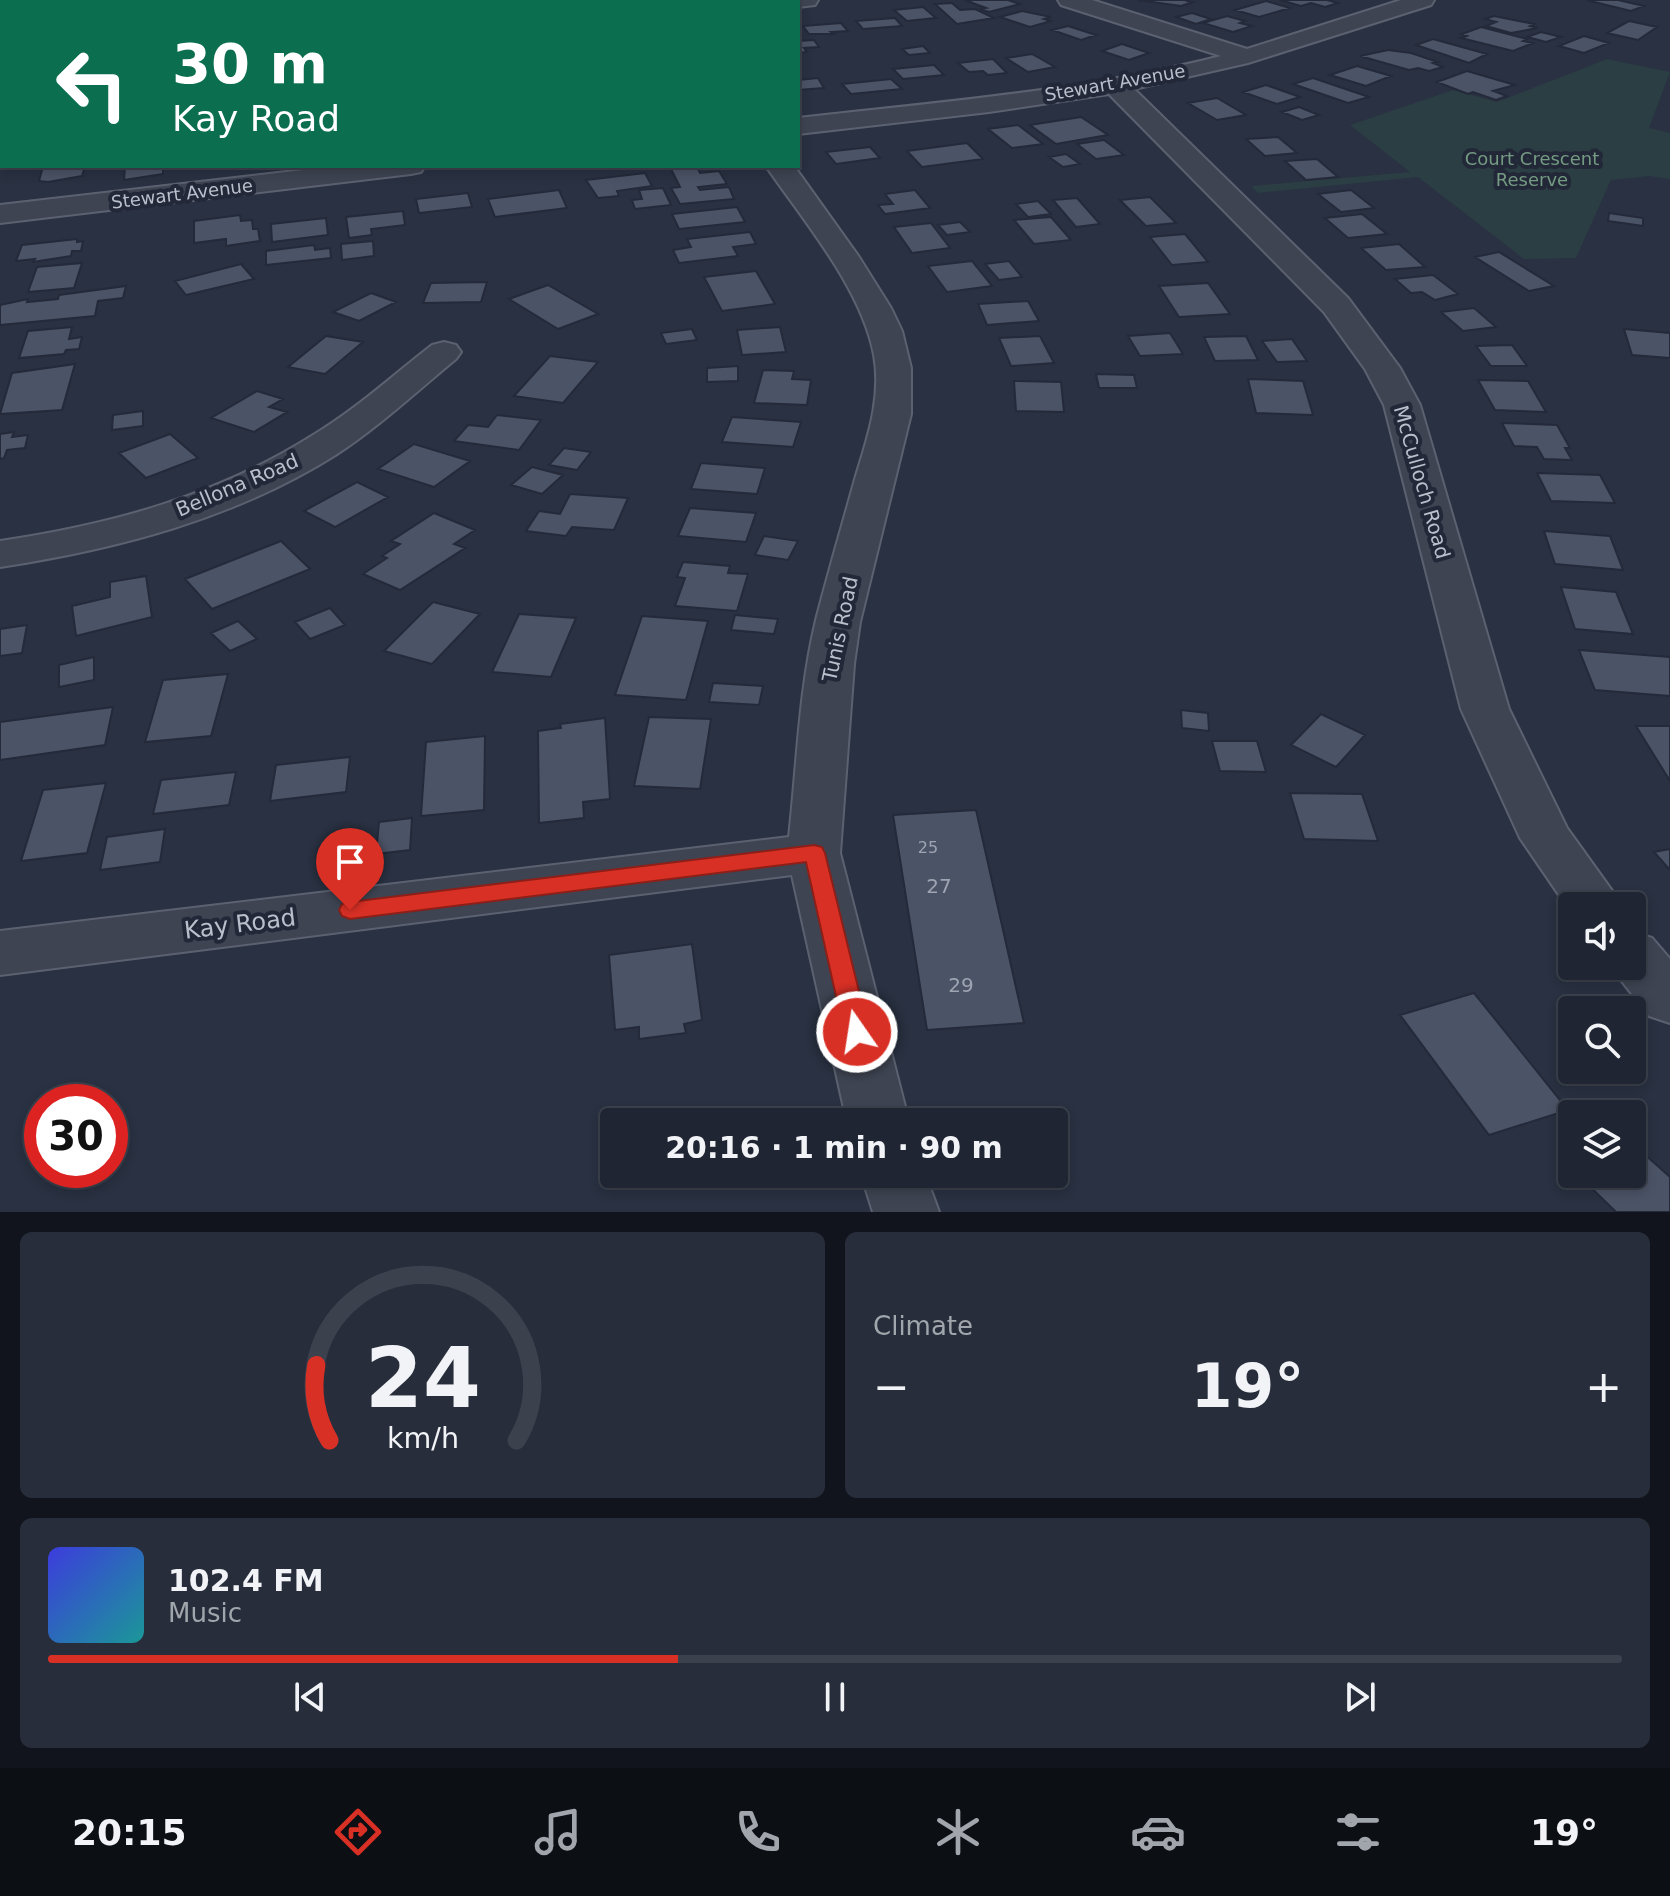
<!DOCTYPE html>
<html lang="en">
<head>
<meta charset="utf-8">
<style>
  body { margin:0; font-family:"DejaVu Sans",sans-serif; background:#272d3a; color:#f1f3f6; height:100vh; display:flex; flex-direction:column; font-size:30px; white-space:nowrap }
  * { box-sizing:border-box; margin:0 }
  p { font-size:26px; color:#a1a5ac }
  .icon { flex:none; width:44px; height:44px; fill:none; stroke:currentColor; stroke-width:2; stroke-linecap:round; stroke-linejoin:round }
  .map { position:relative; height:1212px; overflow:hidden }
  .side { display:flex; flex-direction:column; gap:20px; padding:20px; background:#11141c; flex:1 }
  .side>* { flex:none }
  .top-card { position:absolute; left:0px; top:0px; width:800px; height:168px; box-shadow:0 4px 12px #0003,0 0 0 2px #3c424d; background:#0b6e4f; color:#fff; overflow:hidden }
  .controls { position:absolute; left:1558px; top:892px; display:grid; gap:16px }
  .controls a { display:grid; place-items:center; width:88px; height:88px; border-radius:8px; background:#1f2532; box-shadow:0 4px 12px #0003,0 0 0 2px #3c424d; font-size:40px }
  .speed { position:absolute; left:24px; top:1084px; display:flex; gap:16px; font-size:40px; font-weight:700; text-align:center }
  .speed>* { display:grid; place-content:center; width:104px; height:104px; border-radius:50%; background:#1f2532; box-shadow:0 4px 12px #0003,0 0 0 2px #3c424d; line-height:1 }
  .speed .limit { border:12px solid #d22; background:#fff; color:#111 }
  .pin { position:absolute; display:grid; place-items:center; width:68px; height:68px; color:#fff; margin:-82px -34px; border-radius:50% 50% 50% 0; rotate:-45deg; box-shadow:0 0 8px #0007 }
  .pin .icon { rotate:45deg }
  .me { position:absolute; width:88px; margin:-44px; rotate:347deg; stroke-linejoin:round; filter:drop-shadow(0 0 6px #0008) }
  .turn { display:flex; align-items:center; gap:28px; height:168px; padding:0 40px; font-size:36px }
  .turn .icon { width:104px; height:104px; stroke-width:2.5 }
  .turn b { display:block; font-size:56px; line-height:68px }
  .big { font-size:60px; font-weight:800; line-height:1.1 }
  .side .card { flex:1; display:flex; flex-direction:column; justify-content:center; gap:12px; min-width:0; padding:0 28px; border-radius:12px; background:#272d3a }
  .side .dial { align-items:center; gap:0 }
  .dial svg { height:208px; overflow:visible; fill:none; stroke:#3c424d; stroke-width:7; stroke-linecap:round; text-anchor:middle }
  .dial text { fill:#f1f3f6; stroke:none }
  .song { display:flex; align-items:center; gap:24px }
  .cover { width:96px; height:96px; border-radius:12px; background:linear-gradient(135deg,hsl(240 70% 55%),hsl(180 70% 35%)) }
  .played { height:8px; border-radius:4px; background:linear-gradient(90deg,#d93025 40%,#3c424d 40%) }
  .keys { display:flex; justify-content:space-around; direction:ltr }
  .heat { display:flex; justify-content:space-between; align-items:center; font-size:44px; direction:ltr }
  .side .tiles { flex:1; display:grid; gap:20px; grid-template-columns:1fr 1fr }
  .card:last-child { grid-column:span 2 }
  .trip { position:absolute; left:600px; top:1108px; width:468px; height:80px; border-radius:8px; background:#1f2532; box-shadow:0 4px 12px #0003,0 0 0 2px #3c424d; font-weight:800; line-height:80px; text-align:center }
  .tabs { display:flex; height:128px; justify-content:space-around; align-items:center; background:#0c0f14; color:#a1a5ac }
  .tabs .icon { width:56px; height:56px }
  .tabs .selected { color:#d93025 }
  .tabs b { font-size:36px; color:#f1f3f6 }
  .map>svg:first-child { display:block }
  .green { fill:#2b3e43 }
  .building { fill:#4b5366; stroke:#242a3a; stroke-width:2 }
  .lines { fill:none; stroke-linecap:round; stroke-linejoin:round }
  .minor-casing { stroke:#5c6170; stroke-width:4 }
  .minor { fill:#3e4452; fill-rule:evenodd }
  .route { fill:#d93025; stroke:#8d1f18; stroke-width:2 }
  .labels { text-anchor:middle; stroke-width:8; stroke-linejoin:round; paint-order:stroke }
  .number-label { font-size:16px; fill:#9fa4b2 }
  .far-street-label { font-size:18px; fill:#bbbfcc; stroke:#222838 }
  .far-park-label { font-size:18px; fill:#749b82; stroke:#222838 }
  .street-label { font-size:20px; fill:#bbbfcc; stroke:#222838 }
  .near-number-label { font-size:20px; fill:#9fa4b2 }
  .near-street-label { font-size:24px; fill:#bbbfcc; stroke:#222838 }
</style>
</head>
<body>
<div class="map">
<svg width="1670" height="1212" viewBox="0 0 1670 1212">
  <rect width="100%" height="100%" fill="#293142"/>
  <path class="green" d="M1607 59 1670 72 1649 128 1670 133V179L1650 176 1611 180 1576 258 1524 259 1418 177 1258 193 1251 186 1410 172 1350 125 1453 90 1497 102Z"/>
  <path class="building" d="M973 0H1008L1020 4 989 12 980 9 986 8 967 1Z
    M1138 0H1190L1188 1 1193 2 1181 6Z
    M1280 0H1327L1338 3 1325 7 1311 3 1301 6Z
    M1586 0H1618L1644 6 1631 11Z
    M1266 1 1290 8 1259 17 1235 10Z
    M952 3 960 10 975 9 994 18 957 24 935 4Z
    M923 7 936 18 907 21 894 10Z
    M1022 11 1051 17 1044 19 1051 21 1030 27 1000 17Z
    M1192 13 1211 19 1196 24 1176 17Z
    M1227 16 1245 21 1240 23 1252 26 1233 32 1203 23Z
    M1494 16 1534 24 1530 26 1538 28 1511 33 1486 26 1496 22 1485 19Z
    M895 18 902 26 863 29 856 21Z
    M1629 21 1657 27 1638 40 1607 33Z
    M841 23 848 31 831 32 834 34H809L803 26Z
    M1068 26 1096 35 1081 40 1052 30Z
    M1481 27 1527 39 1523 41 1533 43 1513 51 1461 38 1467 36 1462 34Z
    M1541 32 1561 37 1546 42 1527 37Z
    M1584 36 1609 43 1584 53 1559 46Z
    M1433 39 1487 54 1469 63 1416 45Z
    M814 40 819 47 804 48 807 52 798 53V41Z
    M1122 44 1149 53 1129 60 1102 51Z
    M923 46 930 53 909 55 902 49Z
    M1388 50 1411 53 1438 62 1433 63 1443 67 1429 71 1418 68 1409 70 1360 56Z
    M1032 54 1055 67 1028 72 1006 58Z
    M993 59 1007 73 988 75 983 71 969 72 958 63Z
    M934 65 944 75 903 79 893 69Z
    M1357 66 1391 76 1366 86 1330 75Z
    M1467 71 1515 85 1493 91 1507 96 1496 100 1473 92 1468 94 1437 82Z
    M818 78 824 88 798 90V80Z
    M1313 78 1369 97 1348 103 1293 84Z
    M891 79 902 89 851 94 842 84Z
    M1266 85 1300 97 1277 104 1243 92Z
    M1217 98 1246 115 1217 120 1188 103Z
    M1299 107 1319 115 1302 120 1282 112Z
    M1081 117 1108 135 1056 144 1030 125Z
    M1018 125 1043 144 1012 148 988 129Z
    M1278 137 1297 153 1265 156 1246 139Z
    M1104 140 1124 155 1096 159 1077 144Z
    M967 143 983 159 922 167 907 151Z
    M870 147 880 158 836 164 826 152Z
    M1066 154 1080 164 1063 167 1049 157Z
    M1317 159 1338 177 1306 180 1285 161Z
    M43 166H85L82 176 48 182 39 181Z
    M125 166H157V169H163V174L124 180Z
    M697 167 700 173 719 171 727 184 698 187 700 190 729 187 734 199 680 204 671 188 680 187 671 169Z
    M645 173 652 186 617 191 619 196 598 198 586 180Z
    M663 188 671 205 635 209 632 200 642 199 639 190Z
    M559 190 567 208 495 217 488 199Z
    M915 190 930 208 885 214 878 205 893 204 885 194Z
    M1351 190 1374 208 1341 212 1318 194Z
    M468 193 472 207 419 213 416 199Z
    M1150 197 1176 223 1146 226 1120 200Z
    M1077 198 1100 224 1076 227 1053 200Z
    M1038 201 1051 214 1028 217 1016 204Z
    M737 207 745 222 679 229 672 214Z
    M403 211 405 225 371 229 372 235 349 238 346 217Z
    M1609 213 1643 218V226L1608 221Z
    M1362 214 1387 234 1348 238 1325 218Z
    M240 215 241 221 252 220 253 229H258L260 241 226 246V239L194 243V221Z
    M1051 217 1071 240 1034 244 1014 220Z
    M326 218 328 235 272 242 271 224Z
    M960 222 970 232 947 235 938 225Z
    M931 223 950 248 912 253 894 227Z
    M750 232 756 244 733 247 738 256 679 263 673 250 691 247 687 239Z
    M1185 234 1208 262 1172 265 1150 237Z
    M77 239V242L83 241 81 251H72L71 256 33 262 35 259 16 261 22 245Z
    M373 241 374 256 342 260 341 244Z
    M1399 244 1425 267 1386 270 1361 248Z
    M314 245 315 250 330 248 331 258 266 265V251Z
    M1499 252 1554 286 1529 291 1475 257Z
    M972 261 992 286 947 292 928 266Z
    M1009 261 1022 277 999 280 985 264Z
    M82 263 74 288 28 292 37 267Z
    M241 264 254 279 186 295 175 281Z
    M756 271 775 304 722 311 704 277Z
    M1433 275 1458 294 1435 300 1422 292 1411 293 1395 279Z
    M487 282 481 302 423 303 431 283Z
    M1208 283 1230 314 1179 317 1159 286Z
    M548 285 598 314 558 329 509 299Z
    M126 286 123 298 98 301 95 316 0 325V305L28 299 27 302 58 299 59 295Z
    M371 293 396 302 359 321 333 312Z
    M1028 301 1039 321 987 325 978 304Z
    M1474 308 1496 327 1463 331 1441 312Z
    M72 327 69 339 82 337 79 349 66 350 64 354 19 358 28 331Z
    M780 327 786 352 742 355 737 330Z
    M692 329 697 340 666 344 661 333Z
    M1624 329 1670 333V358L1632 355Z
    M1170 333 1183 354 1140 356 1128 336Z
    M326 336 363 342 325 374 288 367Z
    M1040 336 1054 363 1011 366 999 338Z
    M1246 336 1258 360 1215 361 1204 337Z
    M1292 339 1307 361 1277 362 1262 341Z
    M1512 345 1527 366H1491L1476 346Z
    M550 356 598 362 563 403 514 396Z
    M75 364 62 410 0 414 12 373Z
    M738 366V381L707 382V368Z
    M763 370 794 371 792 379 811 380 807 405 754 403Z
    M1096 374 1134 375 1137 388H1099Z
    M1248 379 1303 381 1313 415 1256 413Z
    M1478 380 1528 381 1546 412 1495 410Z
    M1014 381 1061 382 1064 412 1016 411Z
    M257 391 283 399 269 407 287 412 254 432 211 418Z
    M143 411V426L112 430 113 415Z
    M497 415 541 420 519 450 454 441 468 425 488 427Z
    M732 417 801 422 793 447 722 442Z
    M1502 423 1557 425 1570 448H1565L1572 460 1544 459 1537 447 1514 446Z
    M14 432 12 437 28 435 25 448 7 450 4 458 0 459V434Z
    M170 434 198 458 146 478 119 453Z
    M414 444 470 461 434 487 378 469Z
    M564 448 591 452 577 470 549 465Z
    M701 463 765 468 757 494 691 489Z
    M532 467 563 475 542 494 511 485Z
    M1537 473 1600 475 1615 503 1551 501Z
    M357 482 388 497 335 527 304 511Z
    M570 494 628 498 614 530 572 527 566 536 526 531 539 511 560 514Z
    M690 508 756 513 746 542 678 536Z
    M434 513 475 530 454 544 465 548 400 590 363 574 387 558 382 556 400 544 391 541Z
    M1544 531 1610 536 1623 570 1555 564Z
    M764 536 798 541 788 560 755 555Z
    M281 541 310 569 212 609 185 579Z
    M683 562 730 566 728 573 748 574 737 611 675 606 685 578 677 577Z
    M146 576 152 617 76 636 72 606 110 597V582Z
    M1561 587 1616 592 1633 634 1575 629Z
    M433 602 480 614 432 664 384 651Z
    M330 608 345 625 310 639 295 622Z
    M519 614 576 618 551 677 492 672Z
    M735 615 778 619 774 634 731 630Z
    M642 616 708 621 686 700 615 695Z
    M238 621 257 639 230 651 211 633Z
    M27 625 22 653 0 656V629Z
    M1579 650 1670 657V696L1595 690Z
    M94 657V680L59 687V665Z
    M228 674 211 736 145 742 163 680Z
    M713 683 763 686 759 705 709 702Z
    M113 707 105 745 0 760V722Z
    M1181 710 1208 713 1209 731 1182 728Z
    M1321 714 1365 735 1336 767 1291 745Z
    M649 717 711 719 700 789 634 786Z
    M605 718 610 799 583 802 584 818 539 823 538 731 561 728 560 724Z
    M1636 726H1670V781Z
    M485 736 484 810 421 816 426 742Z
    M1212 741H1257L1266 772 1220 771Z
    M350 757 346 792 270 801 276 765Z
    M236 772 229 805 153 814 161 780Z
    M106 783 87 853 21 861 43 790Z
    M1290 793 1362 794 1378 841 1304 839Z
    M976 810 1024 1023 927 1030 893 815Z
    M412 818 410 850 376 854 379 822Z
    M165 829 160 862 100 870 107 837Z
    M1670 849V870L1654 852Z
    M692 944 702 1020 684 1024 686 1033 639 1039V1027L615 1030 609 955Z
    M1474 993 1568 1110 1489 1135 1400 1015Z
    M1632 1143 1670 1177V1212H1616L1577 1174H1632Z"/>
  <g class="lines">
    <g class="minor-casing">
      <path id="minor" d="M776 0H818L815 5 798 7V2H775Z
        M1058 0H1092L1247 49 1401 0H1434L1431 5 1248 63 1134 89 1348 298 1400 368 1420 405 1509 709 1567 828 1623 906H1572V914L1520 838 1461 709 1384 405 1365 369 1324 312 1109 94 989 112 798 134V118C939 102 1083 91 1221 56L1061 5Z
        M2 15V34L0 35V16Z
        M338 166H425L421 172 411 174 0 223V205Z
        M766 166H794L859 257 891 308 902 331 911 368V414L860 622 854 664 840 853 909 1122H847L792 875 0 975V931L789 837C797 765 799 690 816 620 828 573 842 526 855 479 867 439 882 398 874 355 862 289 803 220 766 166Z
        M444 342 456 345 461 352 456 359C417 391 380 426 337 454 236 518 118 549 0 567V541C109 525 216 496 310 437 354 411 392 376 432 345Z
        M1632 932 1652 938 1670 959V1023L1649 1016 1610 966H1632Z
        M861 1174H925L939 1212H873Z"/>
    </g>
    <use href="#minor" class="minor"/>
  </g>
  <path class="route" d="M814 845 822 847 825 853 869 1032 865 1039 857 1042 848 1039 844 1032 806 862 350 919 342 916 339 910 342 904 350 902Z"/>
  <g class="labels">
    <g class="number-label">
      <text x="928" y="853">25</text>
    </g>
    <g class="far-street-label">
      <text transform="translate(1115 83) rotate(-10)" y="6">Stewart Avenue</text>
      <text transform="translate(182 194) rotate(-7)" y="6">Stewart Avenue</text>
    </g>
    <g class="far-park-label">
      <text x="1532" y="165">Court Crescent<tspan x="1532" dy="21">Reserve</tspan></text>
    </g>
    <g class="street-label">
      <text transform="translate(1422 482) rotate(74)" y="7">McCulloch Road</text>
      <text transform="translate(237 485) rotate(-23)" y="7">Bellona Road</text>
      <text transform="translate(840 629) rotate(-78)" y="7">Tunis Road</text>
    </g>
    <g class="near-number-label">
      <text x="939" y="893">27</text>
      <text x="961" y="992">29</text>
    </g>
    <g class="near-street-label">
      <text transform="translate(240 924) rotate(-7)" y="8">Kay Road</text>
    </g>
  </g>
</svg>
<div class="controls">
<a><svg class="icon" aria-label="sound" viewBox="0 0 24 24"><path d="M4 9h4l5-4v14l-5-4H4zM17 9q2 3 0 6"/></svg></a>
<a><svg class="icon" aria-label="search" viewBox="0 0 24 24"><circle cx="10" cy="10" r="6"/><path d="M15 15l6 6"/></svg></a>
<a><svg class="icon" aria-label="layers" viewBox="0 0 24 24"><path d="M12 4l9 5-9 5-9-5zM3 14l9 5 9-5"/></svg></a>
</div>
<div class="speed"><div class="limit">30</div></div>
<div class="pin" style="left:350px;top:910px;background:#d93025"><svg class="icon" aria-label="arrive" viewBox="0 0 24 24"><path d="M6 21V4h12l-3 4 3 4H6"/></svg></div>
<svg class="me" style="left:857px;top:1032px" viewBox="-20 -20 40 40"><circle r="17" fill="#d93025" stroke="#fff" stroke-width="3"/><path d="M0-11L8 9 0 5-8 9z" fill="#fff"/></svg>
<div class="trip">20:16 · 1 min · 90 m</div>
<div class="top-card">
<div class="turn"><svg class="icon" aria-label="left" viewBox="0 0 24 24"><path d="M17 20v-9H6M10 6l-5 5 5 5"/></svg><div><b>30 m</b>Kay Road</div></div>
</div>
</div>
<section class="side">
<div class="tiles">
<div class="card dial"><svg viewBox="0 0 100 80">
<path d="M14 69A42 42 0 1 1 86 69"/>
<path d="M14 69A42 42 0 0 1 9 40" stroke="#d93025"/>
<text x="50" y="56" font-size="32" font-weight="700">24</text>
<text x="50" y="72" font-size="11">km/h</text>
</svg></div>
<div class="card"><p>Climate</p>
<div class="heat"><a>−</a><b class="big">19°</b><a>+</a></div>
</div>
<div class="card">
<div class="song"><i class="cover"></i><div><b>102.4 FM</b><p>Music</p></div></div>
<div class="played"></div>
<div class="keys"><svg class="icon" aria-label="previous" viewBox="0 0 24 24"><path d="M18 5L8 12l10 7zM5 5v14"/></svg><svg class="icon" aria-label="pause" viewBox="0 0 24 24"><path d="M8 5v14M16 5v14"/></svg><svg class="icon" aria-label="next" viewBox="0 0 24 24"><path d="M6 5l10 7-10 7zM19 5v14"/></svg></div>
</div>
</div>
</section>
<nav class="tabs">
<b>20:15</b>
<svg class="icon selected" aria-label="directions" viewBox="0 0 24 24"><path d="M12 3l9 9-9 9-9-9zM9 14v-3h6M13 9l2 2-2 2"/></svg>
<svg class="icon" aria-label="music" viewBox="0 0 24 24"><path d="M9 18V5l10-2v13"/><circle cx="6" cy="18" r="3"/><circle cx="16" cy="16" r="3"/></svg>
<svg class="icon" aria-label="phone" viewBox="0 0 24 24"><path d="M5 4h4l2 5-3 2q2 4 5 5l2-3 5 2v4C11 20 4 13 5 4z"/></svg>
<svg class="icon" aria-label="climate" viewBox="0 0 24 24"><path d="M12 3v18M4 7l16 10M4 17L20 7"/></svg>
<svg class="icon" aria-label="car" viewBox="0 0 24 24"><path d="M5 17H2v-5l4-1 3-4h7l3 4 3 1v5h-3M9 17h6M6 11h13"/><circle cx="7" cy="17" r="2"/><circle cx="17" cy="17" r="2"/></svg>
<svg class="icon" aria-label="filters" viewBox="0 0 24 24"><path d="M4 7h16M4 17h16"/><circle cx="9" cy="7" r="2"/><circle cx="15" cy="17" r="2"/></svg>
<b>19°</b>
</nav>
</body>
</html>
